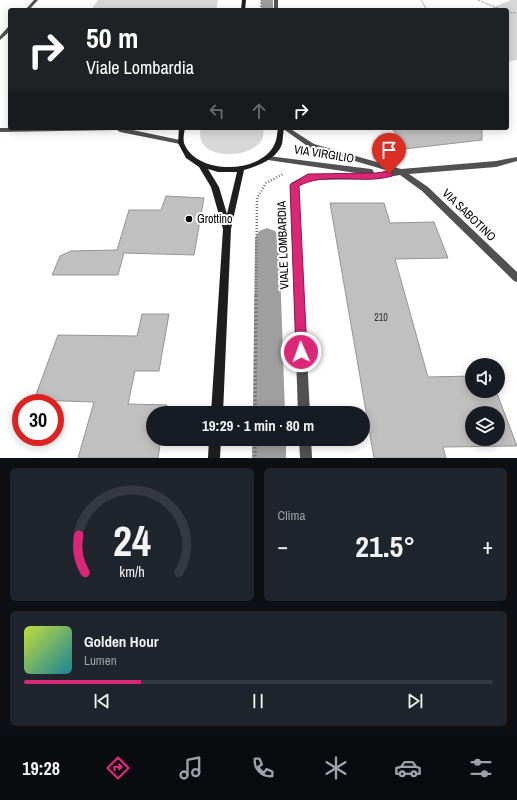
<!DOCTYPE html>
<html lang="it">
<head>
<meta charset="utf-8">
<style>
  body { margin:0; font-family:"Archivo Narrow",sans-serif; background:#20242c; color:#f1f3f6; height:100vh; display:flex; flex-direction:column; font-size:15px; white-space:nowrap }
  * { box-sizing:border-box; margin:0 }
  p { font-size:13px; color:#9ea1a6 }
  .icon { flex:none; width:22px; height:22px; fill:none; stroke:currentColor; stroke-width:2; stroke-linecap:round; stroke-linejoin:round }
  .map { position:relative; height:458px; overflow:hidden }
  .panel { display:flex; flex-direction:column; gap:10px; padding:10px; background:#0d0f14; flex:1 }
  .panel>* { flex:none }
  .hud { position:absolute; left:8px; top:8px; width:501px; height:122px; border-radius:4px; box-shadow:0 2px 10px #0003; background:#202124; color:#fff; overflow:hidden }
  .fabs { position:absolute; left:465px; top:358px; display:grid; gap:8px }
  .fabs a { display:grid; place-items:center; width:40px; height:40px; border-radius:50%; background:#171b24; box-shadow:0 2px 10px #0003; font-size:20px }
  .speed { position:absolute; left:12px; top:394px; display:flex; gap:8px; font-size:20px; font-weight:700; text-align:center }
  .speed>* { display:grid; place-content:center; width:52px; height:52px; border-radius:50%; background:#171b24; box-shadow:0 2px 10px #0003; line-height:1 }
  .speed .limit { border:6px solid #d22; background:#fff; color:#111 }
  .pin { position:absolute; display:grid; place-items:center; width:34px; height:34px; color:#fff; margin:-41px -17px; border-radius:50% 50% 50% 0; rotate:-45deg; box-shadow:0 0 4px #0007 }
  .pin .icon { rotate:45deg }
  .me { position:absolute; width:44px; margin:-22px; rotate:358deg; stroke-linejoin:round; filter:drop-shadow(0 0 3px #0008) }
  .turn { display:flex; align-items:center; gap:14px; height:84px; padding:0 12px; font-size:18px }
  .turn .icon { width:52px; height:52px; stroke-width:2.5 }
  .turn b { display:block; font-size:28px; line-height:34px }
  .lanes { display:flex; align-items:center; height:38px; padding:0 12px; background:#0003; justify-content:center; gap:20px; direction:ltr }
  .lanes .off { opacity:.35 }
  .big { font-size:30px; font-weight:800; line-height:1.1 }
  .panel .widget { flex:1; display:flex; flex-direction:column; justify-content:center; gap:6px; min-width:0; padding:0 14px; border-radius:6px; background:#20242c }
  .panel .dial { align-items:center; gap:0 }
  .dial svg { height:104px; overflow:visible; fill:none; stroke:#363941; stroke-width:7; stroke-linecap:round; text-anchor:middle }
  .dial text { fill:#f1f3f6; stroke:none }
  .song { display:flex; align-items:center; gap:12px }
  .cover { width:48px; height:48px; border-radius:6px; background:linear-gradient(135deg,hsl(70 70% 55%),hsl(190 70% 35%)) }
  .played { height:4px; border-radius:2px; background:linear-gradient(90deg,#db2777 25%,#363941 25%) }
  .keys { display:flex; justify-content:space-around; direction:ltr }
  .heat { display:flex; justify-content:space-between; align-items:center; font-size:22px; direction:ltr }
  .panel .tiles { flex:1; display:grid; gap:10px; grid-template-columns:1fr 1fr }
  .widget:last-child { grid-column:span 2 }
  .trip { position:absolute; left:146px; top:406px; width:224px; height:40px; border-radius:20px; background:#171b24; box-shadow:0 2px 10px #0003; font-weight:800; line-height:40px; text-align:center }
  .dock { display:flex; height:64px; justify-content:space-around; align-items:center; background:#090b0e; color:#9ea1a6 }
  .dock .icon { width:28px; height:28px }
  .dock .on { color:#db2777 }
  .dock b { font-size:18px; color:#f1f3f6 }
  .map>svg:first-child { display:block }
  .green { fill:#d8d8d8 }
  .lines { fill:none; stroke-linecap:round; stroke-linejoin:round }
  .canal { fill:#9f9f9f; fill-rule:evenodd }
  .building { fill:#c0c0c0; stroke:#959595; fill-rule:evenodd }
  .path-far2 { stroke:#737373; stroke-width:1.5; stroke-dasharray:0.5 1; stroke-linecap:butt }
  .path-far1 { stroke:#737373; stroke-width:2.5; stroke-dasharray:1 2; stroke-linecap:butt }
  .path { stroke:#737373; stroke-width:3.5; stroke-dasharray:1.5 2.5; stroke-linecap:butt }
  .street { fill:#515151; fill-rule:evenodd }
  .secondary { fill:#1e1e1e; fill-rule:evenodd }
  .route { fill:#db2777; stroke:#8e194d }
  .poi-dot { fill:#000; stroke:#fff; stroke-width:1.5 }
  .labels { text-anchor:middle; stroke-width:4; stroke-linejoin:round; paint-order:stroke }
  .number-label { font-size:10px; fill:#303030 }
  .street-label { font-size:12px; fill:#000; stroke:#fff }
  .poi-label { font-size:12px; fill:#000; stroke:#fff; text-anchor:start }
</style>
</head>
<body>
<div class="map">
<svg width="517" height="458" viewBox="0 0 517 458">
  <rect width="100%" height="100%" fill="#fff"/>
  <path class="green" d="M98 0H218L216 10H91Z
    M511 0H517V60L507 62V10H487Z
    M201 128H263C271 160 191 166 201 128Z"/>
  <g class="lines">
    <path class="canal" d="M261 0H273V10H261Z
      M267 228 275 231 279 238 285 413H253L255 238 259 231Z
      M252 439H286V458H252Z"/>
  </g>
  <path class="building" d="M392 128H482V140L404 149Z
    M166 196 204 198 194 255 124 253 118 275H52L60 256 71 251 117 250 129 210H161Z
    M330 203H384L390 223 434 222 448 258 395 259 428 377 472 376V391H496L517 446 443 447 446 458H374ZM472 413H498V439H472Z
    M142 314H169L159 371H135L128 404 167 405 165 413H153V439H161L158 458H78L94 402 34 400 58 335 137 336Z"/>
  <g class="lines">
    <path class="path-far2" d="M421 0 427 10
      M478 0 502 10
      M260 10 261 0
      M472 10H488
      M507 12 517 13"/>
    <path class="path-far1" d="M256 295 257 198 266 183 283 174"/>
    <path class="path" d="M255 413 256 294
      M255 439V458"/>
    <path class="street" d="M34 0H38L29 10H25Z
      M274 0H278V10H274Z
      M8 27H10V31L0 40V36Z
      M0 128H129L128 129 180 140 183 142 180 144 120 132 117 130 0 132Z
      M282 128H289L314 144 401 169 496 161 517 157V161L496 167 409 174 428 187 517 272V282L514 281 422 191 400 175 377 179 309 180 298 186 310 413H298L290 185 291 183 308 174H363L268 160 265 158 268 156 371 169 373 170 374 173 389 171 310 148Z
      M299 439H311L312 458H300Z"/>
    <path class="secondary" d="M242 0H246L245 10H241Z
      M179 128H185C184 133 183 139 184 143 196 176 263 174 275 143 277 139 277 133 278 128H284C283 133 283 139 282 144 277 159 258 166 244 170L231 229 223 413H211L223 229 211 187 199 167 186 158 178 143ZM208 169 218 172H237L227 214 219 187Z
      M209 439H221L220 458H208Z"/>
  </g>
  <path class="route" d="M389 171 393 174 392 176C362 185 326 171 299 186L307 352 305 356 301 358 297 356 296 352 290 185 308 174 377 173Z"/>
  <circle class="poi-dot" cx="189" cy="219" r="4"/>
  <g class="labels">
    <g class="number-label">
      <text x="381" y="321">210</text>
    </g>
    <g class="street-label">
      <text transform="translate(324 154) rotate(9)" y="4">VIA VIRGILIO</text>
      <text transform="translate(469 215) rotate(44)" y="4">VIA SABOTINO</text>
      <text transform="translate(283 245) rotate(-92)" y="4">VIALE LOMBARDIA</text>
    </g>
    <g class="poi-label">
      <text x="197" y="223">Grottino</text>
    </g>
  </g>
</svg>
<div class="fabs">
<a><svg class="icon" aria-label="sound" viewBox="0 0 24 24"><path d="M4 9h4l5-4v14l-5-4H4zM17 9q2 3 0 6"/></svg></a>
<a><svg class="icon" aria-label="layers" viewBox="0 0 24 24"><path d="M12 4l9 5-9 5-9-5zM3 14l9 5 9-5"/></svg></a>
</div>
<div class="speed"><div class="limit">30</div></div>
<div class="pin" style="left:389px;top:174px;background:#d93025"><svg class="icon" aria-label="arrive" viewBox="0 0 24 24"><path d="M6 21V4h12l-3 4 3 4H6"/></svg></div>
<svg class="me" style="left:301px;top:352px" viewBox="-20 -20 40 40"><circle r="17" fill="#db2777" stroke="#fff" stroke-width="3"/><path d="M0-11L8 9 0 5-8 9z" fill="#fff"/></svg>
<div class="trip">19:29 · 1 min · 80 m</div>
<div class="hud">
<div class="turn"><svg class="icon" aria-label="right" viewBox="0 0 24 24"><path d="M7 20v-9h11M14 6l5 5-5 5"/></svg><div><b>50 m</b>Viale Lombardia</div></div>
<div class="lanes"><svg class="icon off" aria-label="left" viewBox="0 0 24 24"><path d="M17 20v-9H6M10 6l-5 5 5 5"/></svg><svg class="icon off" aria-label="ahead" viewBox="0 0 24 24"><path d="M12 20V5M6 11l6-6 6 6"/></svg><svg class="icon" aria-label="right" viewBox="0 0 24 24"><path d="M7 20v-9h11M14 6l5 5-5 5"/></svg></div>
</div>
</div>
<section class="panel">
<div class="tiles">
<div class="widget dial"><svg viewBox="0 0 100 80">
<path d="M14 69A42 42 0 1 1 86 69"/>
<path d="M14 69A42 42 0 0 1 9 40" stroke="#db2777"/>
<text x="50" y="56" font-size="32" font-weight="700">24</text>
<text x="50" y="72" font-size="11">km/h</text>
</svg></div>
<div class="widget"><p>Clima</p>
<div class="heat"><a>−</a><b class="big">21.5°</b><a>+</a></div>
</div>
<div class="widget">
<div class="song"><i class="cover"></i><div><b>Golden Hour</b><p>Lumen</p></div></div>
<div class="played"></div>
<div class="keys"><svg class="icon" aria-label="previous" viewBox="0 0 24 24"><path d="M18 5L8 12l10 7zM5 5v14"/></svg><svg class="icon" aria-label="pause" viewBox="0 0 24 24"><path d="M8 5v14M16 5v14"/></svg><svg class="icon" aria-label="next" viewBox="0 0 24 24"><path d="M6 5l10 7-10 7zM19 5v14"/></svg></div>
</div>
</div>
</section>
<nav class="dock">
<b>19:28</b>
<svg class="icon on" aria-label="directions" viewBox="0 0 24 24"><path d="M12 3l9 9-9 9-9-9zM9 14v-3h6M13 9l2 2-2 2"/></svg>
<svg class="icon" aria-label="music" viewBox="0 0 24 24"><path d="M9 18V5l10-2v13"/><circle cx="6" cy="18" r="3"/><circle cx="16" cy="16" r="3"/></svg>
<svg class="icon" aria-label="phone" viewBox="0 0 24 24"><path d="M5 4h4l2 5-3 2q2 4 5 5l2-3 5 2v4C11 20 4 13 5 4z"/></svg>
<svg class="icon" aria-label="climate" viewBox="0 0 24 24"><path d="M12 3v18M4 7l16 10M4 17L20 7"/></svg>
<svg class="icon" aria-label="car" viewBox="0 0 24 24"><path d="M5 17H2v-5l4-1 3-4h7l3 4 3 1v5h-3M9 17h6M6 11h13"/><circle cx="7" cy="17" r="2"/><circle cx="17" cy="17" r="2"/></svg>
<svg class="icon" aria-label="filters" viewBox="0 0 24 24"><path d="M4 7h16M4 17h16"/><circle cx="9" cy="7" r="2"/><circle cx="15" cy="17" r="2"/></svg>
</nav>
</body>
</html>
